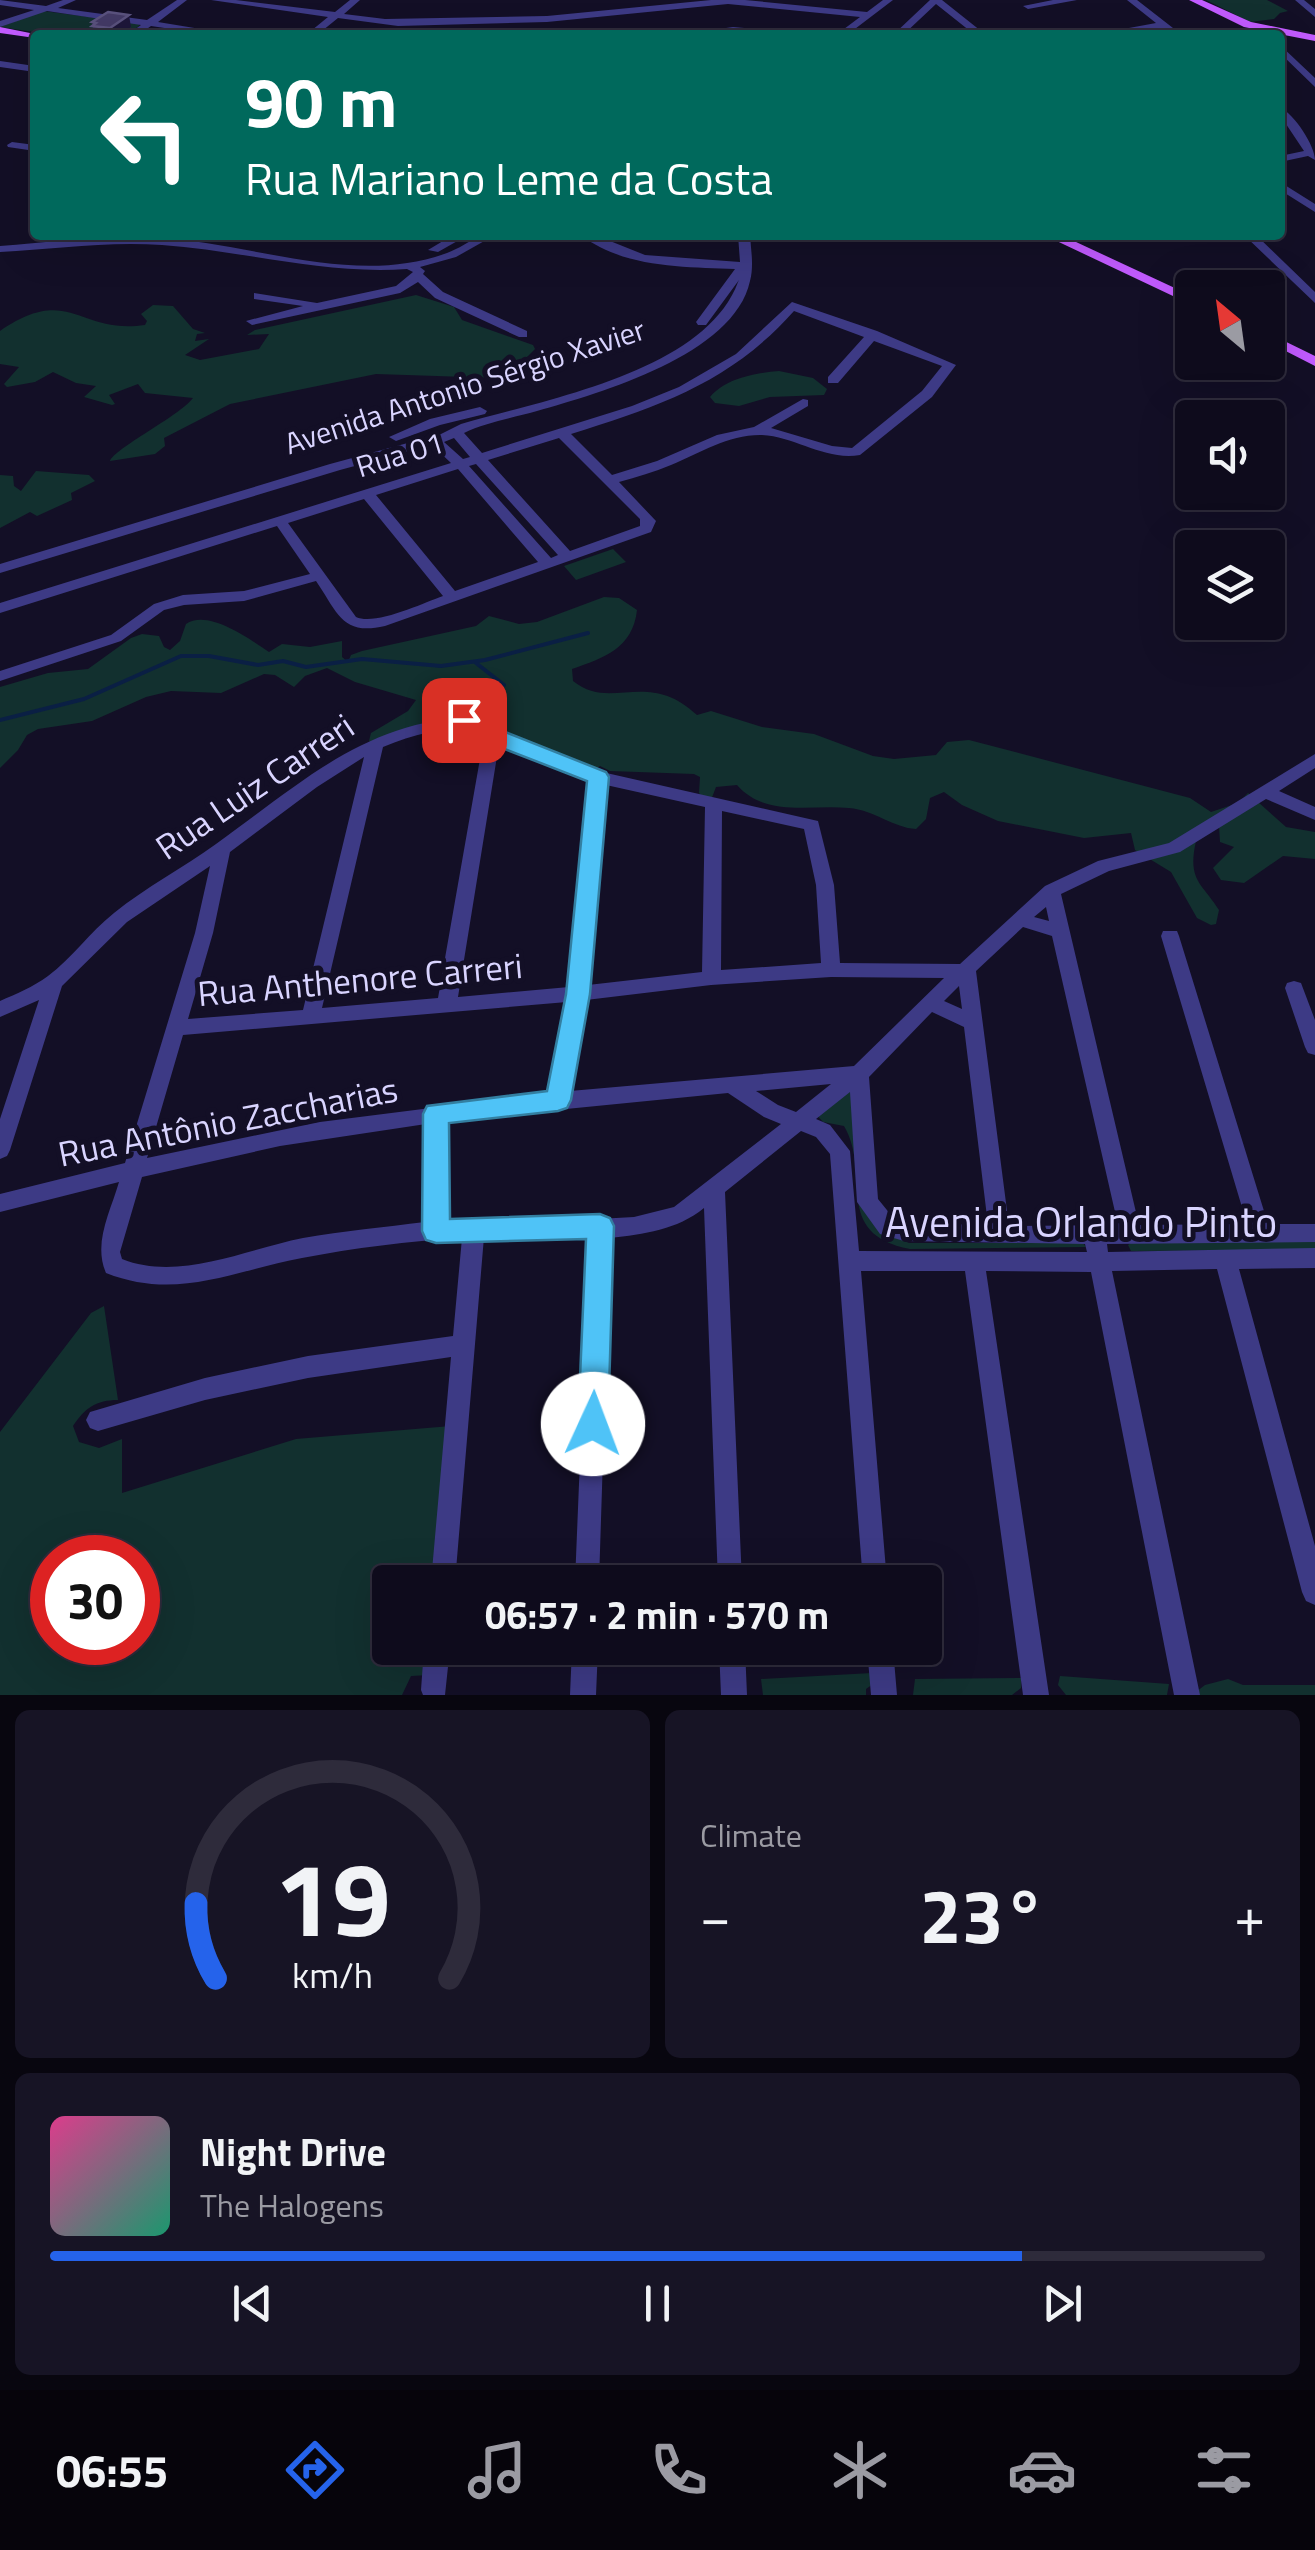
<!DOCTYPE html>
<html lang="en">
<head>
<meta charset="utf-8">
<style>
  body { margin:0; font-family:"Titillium Web",sans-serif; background:#171425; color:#f1f3f6; height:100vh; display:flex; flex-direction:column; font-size:38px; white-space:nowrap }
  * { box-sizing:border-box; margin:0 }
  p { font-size:32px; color:#9b9ba3 }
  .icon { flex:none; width:55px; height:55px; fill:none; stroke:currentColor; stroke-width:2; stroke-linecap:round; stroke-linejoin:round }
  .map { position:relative; height:1695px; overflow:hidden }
  .sheet { display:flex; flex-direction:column; gap:15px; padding:15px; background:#08060f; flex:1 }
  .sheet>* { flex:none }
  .top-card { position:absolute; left:30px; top:30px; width:1255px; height:210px; border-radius:10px; box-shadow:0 10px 40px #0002,0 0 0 2px #2e2b3b; background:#00695c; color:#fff; overflow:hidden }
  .needle { width:65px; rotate:331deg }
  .controls { position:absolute; left:1175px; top:270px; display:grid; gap:20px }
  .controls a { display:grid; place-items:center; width:110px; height:110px; border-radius:10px; background:#0e0b1c; box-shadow:0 10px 40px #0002,0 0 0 2px #2e2b3b; font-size:50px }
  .speed { position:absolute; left:30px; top:1535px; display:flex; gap:20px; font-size:50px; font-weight:700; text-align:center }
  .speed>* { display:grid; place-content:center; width:130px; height:130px; border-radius:50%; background:#0e0b1c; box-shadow:0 10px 40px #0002,0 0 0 2px #2e2b3b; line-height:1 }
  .speed .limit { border:15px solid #d22; background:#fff; color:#111 }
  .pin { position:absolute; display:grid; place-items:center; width:85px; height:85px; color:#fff; margin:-42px; border-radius:20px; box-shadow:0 5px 15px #0006 }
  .me { position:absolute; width:110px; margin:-55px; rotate:2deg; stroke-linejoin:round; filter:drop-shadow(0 0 8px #0008) }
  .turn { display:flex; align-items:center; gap:35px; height:210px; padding:0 50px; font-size:45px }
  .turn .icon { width:130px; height:130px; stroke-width:2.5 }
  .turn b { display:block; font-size:70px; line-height:85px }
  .big { font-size:75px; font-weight:700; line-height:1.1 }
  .sheet .tile { flex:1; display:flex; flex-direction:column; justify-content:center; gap:15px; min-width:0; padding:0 35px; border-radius:15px; background:#171425 }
  .sheet .dial { align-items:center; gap:0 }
  .dial svg { height:260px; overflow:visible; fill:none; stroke:#2e2b3b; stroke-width:7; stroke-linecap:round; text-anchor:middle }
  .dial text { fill:#f1f3f6; stroke:none }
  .song { display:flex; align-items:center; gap:30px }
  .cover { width:120px; height:120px; border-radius:15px; background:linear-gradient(135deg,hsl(330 70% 55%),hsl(160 70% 35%)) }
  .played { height:10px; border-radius:5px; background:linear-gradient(90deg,#2563eb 80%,#2e2b3b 80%) }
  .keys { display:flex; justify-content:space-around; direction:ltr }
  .heat { display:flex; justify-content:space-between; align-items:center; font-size:55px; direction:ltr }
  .sheet .tiles { flex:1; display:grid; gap:15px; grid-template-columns:1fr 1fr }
  .tile:last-child { grid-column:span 2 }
  .trip { position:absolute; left:372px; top:1565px; width:570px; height:100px; border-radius:10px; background:#0e0b1c; box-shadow:0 10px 40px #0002,0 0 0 2px #2e2b3b; font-weight:700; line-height:100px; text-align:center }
  .dock { display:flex; height:160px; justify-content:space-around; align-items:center; background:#06040b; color:#9b9ba3 }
  .dock .icon { width:70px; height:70px }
  .dock .selected { color:#2563eb }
  .dock b { font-size:45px; color:#f1f3f6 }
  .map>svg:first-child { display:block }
  .green { fill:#12302f; fill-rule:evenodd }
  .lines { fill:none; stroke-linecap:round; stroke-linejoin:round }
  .stream { stroke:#0a1f44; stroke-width:4 }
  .minor { fill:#3d3a85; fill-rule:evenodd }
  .major { fill:#c25bff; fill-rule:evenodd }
  .wall { fill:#312854 }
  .shaded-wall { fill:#1d163a }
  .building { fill:#433a66; stroke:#5a527e; stroke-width:2.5 }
  .route { fill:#4fc3f7; stroke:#337fa1; stroke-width:2.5 }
  .labels { text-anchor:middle; stroke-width:10; stroke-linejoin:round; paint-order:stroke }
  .far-street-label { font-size:30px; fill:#d9d4ff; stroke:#130f26 }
  .street-label { font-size:35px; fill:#d9d4ff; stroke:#130f26 }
  .near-street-label { font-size:42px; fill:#d9d4ff; stroke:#130f26 }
</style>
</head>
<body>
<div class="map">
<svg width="1315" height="1695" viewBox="0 0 1315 1695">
  <rect width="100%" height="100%" fill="#130f26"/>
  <path class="green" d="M1206 0H1267L1288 11 1280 13 1274 19 1250 22Z
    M43 11 137 23 140 25 128 35H54L0 27Z
    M416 295 454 307 462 320 533 345 535 349 521 363 554 356 560 359 559 364 497 378 376 374 230 404 164 438 165 446 155 454 110 461C115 448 178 417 193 398L145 393 138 384 109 395 115 404 112 405 84 397 96 386 76 383 53 372 35 382 7 387 4 384 19 367 0 364V331C70 283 78 335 145 325L147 321 141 314 153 305 173 306 193 329 205 333 197 334 195 341 209 339 185 355 200 360 259 349 269 334 247 335 255 330Z
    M779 371 813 378 827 389 824 395 770 397 739 406 715 403 710 397C726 378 755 373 779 371Z
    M36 471 89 475 95 481 71 493 72 500 37 516 30 512 0 528V475L13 476 14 486 21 491Z
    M613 549 626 562 576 580 564 566Z
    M604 597 619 598 637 610C633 648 604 658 572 669L573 681C611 712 647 668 697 715L711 711 762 727 814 734 873 756 894 759 936 755 947 742 969 740 1190 798 1211 812 1238 803 1248 793 1286 827 1315 832V859L1283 856 1244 883 1221 880 1213 868 1234 847 1220 842 1219 826 1196 841C1187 881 1202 883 1219 910L1216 924 1211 925 1197 918 1171 872 1135 850 1131 833 1084 838 998 821 962 805 944 792 930 798 926 819 916 829C894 828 874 810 849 808 811 804 766 818 737 785L716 787 711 800 706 802 699 793 700 777 694 774 610 771 600 766 589 774 493 731 468 735 452 725 373 745 369 741 371 733 408 711 416 700 355 682 327 668 305 676 294 687 275 675 264 674 221 693 171 691 146 697 92 721 38 729 27 735 18 750 0 768V687L48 673 88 669 131 638 142 634 159 636 164 647 170 650 180 641 186 624C208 609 248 638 269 652L282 644 310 647 342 641V657L348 662 351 655 362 651 476 626 489 616 519 624 537 622Z
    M846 1086 851 1092 883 1232 909 1243H1083L1086 1247 910 1249C831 1234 872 1173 844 1126L823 1122 815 1113Z
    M1132 1242H1315V1250L1131 1251 1128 1245Z
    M104 1306 118 1400C96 1400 85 1408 73 1426L79 1442 99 1448 122 1439V1493L296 1439 451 1426 437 1582H390V1648H431L429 1675 411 1676 402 1695H0V1432L91 1313ZM52 1558H138V1642H52Z
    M872 1673 873 1684 866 1689V1695H763L761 1679Z
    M1060 1676 1169 1684 1167 1695H1066L1058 1685Z
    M1021 1678V1688L1012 1695H913L915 1679Z
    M1228 1679 1243 1685H1315V1695H1192L1205 1685Z"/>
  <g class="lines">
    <path class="stream" d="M476 663 504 685
      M0 720 84 699 181 656H209L258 665 283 661 306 667 362 659 441 666 485 660 588 633"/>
    <path class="minor" d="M0 0 46 6 63 0H76L58 8 147 20 177 0H187L158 22 237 35H212L151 26 138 35H127L141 25 47 11 0 27V21L34 10 0 5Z
      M211 0H236L335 12 350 0H360L344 14 385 19 547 16 711 0H745L867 12 883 0H893L847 35H836L860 17 728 4 547 22 398 26 338 18 317 35H306L328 17Z
      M930 0H942L986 35H975L936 4 903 35H893Z
      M1053 0H1077L1028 9 1023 6Z
      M1127 0H1137L1182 35H1171L1162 28 1115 35H1091L1156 23Z
      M1295 0H1304L1315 9V17Z
      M733 27 791 32 796 35 733 33 677 35Z
      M444 28 480 35 441 33V29Z
      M1280 45 1315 78V87L1280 53Z
      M0 61 35 66V72L0 67Z
      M1280 107C1295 115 1315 146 1315 160L1308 156 1280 162V156L1304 151 1280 115Z
      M12 142 35 145V151L8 147 7 145Z
      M1280 182 1315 204V212L1280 190Z
      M453 235H468L438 252 428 250Z
      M481 235H495L456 257 420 267 425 271 423 274 443 292 527 331V337H519L435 298 418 282 400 293 252 325 246 321 303 306 254 299V293L317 303 396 286 413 272 407 269C324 275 245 251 162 245 108 241 54 249 0 252V246C53 242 107 234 160 238 253 243 355 287 447 253 458 249 470 241 481 235Z
      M581 235H595L645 255 740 262 738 235H750C751 250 754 266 750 281 734 355 600 393 537 411 513 418 486 422 464 433L482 453 632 406 679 387 736 354 792 302 877 331 956 365 932 397 860 455C824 461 795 436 760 435 728 435 700 453 671 465 654 472 637 477 619 482L656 521 651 532 385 626C342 636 338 613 316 581L244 601 184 605 164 610 121 641 0 681V671L111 635 154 604 183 595 244 591 310 574 277 526 0 613V603L451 463 432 445 340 470 0 573V564L330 464 441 434 461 424C543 400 705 372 738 282L739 280 706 325H698L696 322 735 269C684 267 623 268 581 235ZM794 311 864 337 828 377V383H838L874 341 942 366 922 391 852 448 832 446 771 428 808 406V400L803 399 754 427 717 435 657 461 612 475 571 434C659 406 730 383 794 311ZM454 438 470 457 463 459 444 442ZM559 438 640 519V526L570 551 488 460ZM476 464 558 555 551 558 469 466ZM458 469 538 562 455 591 376 495ZM364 499 443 596C423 603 375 626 356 617L288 523Z
      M1244 235H1256L1315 292V303Z
      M480 407 487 411 485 414 440 425 396 441 389 437 430 419Z
      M479 716 485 717 498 731 602 772 818 821 834 885 840 963 960 964 1045 886 1098 861 1169 843 1315 754V768L1279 791 1315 807V820L1266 799 1180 852 1109 871 1061 894 1139 1225 1247 1224 1161 936 1163 931H1177L1179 936 1268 1224H1315V1242L1107 1244 1108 1252 1315 1248V1268L1239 1269 1315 1546V1605L1306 1601 1302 1592 1217 1269 1112 1271 1200 1695H1174L1091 1272 986 1271 1049 1695H1023L965 1271H861L887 1582H863L830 1154 816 1137 801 1131 725 1192 742 1582H718L704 1208C677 1230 644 1234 610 1238L599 1582H575L589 1238 484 1237 455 1582H431L451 1357 308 1378 205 1400 98 1431 90 1428 86 1420 90 1412 205 1378 308 1356 453 1336 462 1238C409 1241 354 1248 302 1258 232 1271 177 1301 106 1273 93 1243 110 1213 119 1182L0 1212V1194L125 1163 195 933 210 866 127 922 62 986 10 1150 7 1156 0 1159V1119L39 1000 0 1017V1001C16 994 33 987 48 976 72 958 90 932 114 913 146 887 183 868 216 844 303 782 365 720 479 716ZM475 727 484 736 438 998 322 1008 383 747C414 734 441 728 475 727ZM499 744 589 780 569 987 458 997ZM364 757 303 1010 188 1019 213 933 230 852 317 787ZM606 785 705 807 702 972 588 985ZM722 811 804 829 816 885 821 963 721 970ZM1046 907 1049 921 1034 917ZM1023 927 1052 936 1118 1225 1009 1226 976 971ZM831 977 944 978 854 1066 570 1091 586 1000 711 985ZM959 986 962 1009 944 1001ZM567 1002 549 1093 320 1122 147 1158 183 1035ZM932 1012 964 1027 988 1225 904 1223 895 1220 878 1199 869 1077ZM831 1084 796 1112 778 1105 756 1091ZM850 1092 857 1202 880 1234 904 1241 1085 1244 1087 1252 859 1251 850 1151 830 1125 816 1119ZM728 1093 764 1117 781 1124 674 1207 634 1217 580 1220H447L446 1121ZM426 1124 425 1222C385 1227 343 1231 303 1238 247 1249 179 1282 122 1259L120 1252 142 1177 280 1146Z
      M1294 981 1301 983 1315 1020V1055L1308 1053 1305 1047 1285 988 1287 983Z
      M424 1648H450L445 1695H423L421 1690Z
      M572 1648H598L596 1695H570Z
      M719 1648H745L747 1695H721Z
      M867 1648H893L897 1695H871Z"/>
    <path class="major" d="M1189 0H1202L1251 22 1315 35V41L1244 27Z
      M0 27 40 35H35V38L0 33Z
      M1044 235H1061L1192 296V305Z
      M1268 333 1315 356V366L1268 342Z"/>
  </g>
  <path class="wall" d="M92 22 131 27 121 35H94Z"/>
  <path class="shaded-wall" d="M129 15 131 27 121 35H112L110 28Z"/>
  <path class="building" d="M108 12 129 15 110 28 92 26 96 23 92 22Z"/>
  <path class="route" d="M464 713 487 716 500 730 606 772 609 777 590 994 571 1100 567 1108 558 1111 449 1123 450 1219 600 1214 610 1218 614 1226 608 1424 604 1435 593 1439 582 1435 578 1424 586 1239 436 1243 426 1240 422 1231 423 1114 427 1106 547 1091 566 994 587 781 484 741 473 728 456 725 453 720 456 715Z"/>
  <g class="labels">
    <g class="far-street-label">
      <text transform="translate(465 387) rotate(-18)" y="10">Avenida Antonio Sérgio Xavier</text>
      <text transform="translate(400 455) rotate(-17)" y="10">Rua 01</text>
    </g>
    <g class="street-label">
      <text transform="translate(255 787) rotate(-34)" y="12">Rua Luiz Carreri</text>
      <text transform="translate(360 980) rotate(-5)" y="12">Rua Anthenore Carreri</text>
      <text transform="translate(228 1122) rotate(-11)" y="12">Rua Antônio Zaccharias</text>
    </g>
    <g class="near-street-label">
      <text x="1081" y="1237">Avenida Orlando Pinto</text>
    </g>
  </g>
</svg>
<div class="controls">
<a><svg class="needle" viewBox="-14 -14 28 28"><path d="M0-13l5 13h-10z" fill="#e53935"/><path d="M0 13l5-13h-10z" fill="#9b9ba3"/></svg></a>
<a><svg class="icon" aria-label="sound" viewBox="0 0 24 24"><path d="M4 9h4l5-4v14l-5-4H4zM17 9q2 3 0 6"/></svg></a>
<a><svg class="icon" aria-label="layers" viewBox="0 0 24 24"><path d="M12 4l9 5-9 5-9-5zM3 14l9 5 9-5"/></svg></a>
</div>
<div class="speed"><div class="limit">30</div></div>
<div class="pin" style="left:464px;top:720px;background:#d93025"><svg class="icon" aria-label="arrive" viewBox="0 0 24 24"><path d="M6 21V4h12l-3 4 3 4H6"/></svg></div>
<svg class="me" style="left:593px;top:1424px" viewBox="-20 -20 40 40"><circle r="19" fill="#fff"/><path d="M0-13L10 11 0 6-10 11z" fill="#4fc3f7"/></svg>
<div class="trip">06:57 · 2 min · 570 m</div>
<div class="top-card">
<div class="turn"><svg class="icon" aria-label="left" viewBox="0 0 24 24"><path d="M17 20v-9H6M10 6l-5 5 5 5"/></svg><div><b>90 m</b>Rua Mariano Leme da Costa</div></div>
</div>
</div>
<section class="sheet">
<div class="tiles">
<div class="tile dial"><svg viewBox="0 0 100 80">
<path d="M14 69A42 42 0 1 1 86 69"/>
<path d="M14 69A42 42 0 0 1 8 46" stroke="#2563eb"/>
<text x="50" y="56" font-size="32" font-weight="700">19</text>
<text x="50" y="72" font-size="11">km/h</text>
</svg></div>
<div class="tile"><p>Climate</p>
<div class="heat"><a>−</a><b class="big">23°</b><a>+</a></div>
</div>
<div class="tile">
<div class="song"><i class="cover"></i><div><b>Night Drive</b><p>The Halogens</p></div></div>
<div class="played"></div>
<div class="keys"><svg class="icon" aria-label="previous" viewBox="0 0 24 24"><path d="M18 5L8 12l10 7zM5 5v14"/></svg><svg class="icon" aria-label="pause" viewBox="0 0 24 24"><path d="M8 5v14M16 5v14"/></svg><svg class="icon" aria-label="next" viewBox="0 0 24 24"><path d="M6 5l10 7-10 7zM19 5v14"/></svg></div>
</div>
</div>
</section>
<nav class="dock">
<b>06:55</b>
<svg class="icon selected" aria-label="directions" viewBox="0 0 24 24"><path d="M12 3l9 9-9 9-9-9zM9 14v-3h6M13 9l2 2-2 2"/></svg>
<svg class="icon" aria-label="music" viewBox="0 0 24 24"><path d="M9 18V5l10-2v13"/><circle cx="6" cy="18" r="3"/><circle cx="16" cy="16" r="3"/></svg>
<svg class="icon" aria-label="phone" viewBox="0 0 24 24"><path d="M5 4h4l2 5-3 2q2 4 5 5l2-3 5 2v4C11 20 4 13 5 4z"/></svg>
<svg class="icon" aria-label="climate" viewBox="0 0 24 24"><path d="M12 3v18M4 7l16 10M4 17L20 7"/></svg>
<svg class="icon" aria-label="car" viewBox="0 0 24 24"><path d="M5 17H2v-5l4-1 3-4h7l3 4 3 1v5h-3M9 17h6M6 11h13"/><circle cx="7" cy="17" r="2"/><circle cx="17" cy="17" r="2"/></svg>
<svg class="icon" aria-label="filters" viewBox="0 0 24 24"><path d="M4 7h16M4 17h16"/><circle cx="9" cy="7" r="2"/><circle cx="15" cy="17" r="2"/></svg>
</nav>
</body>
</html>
